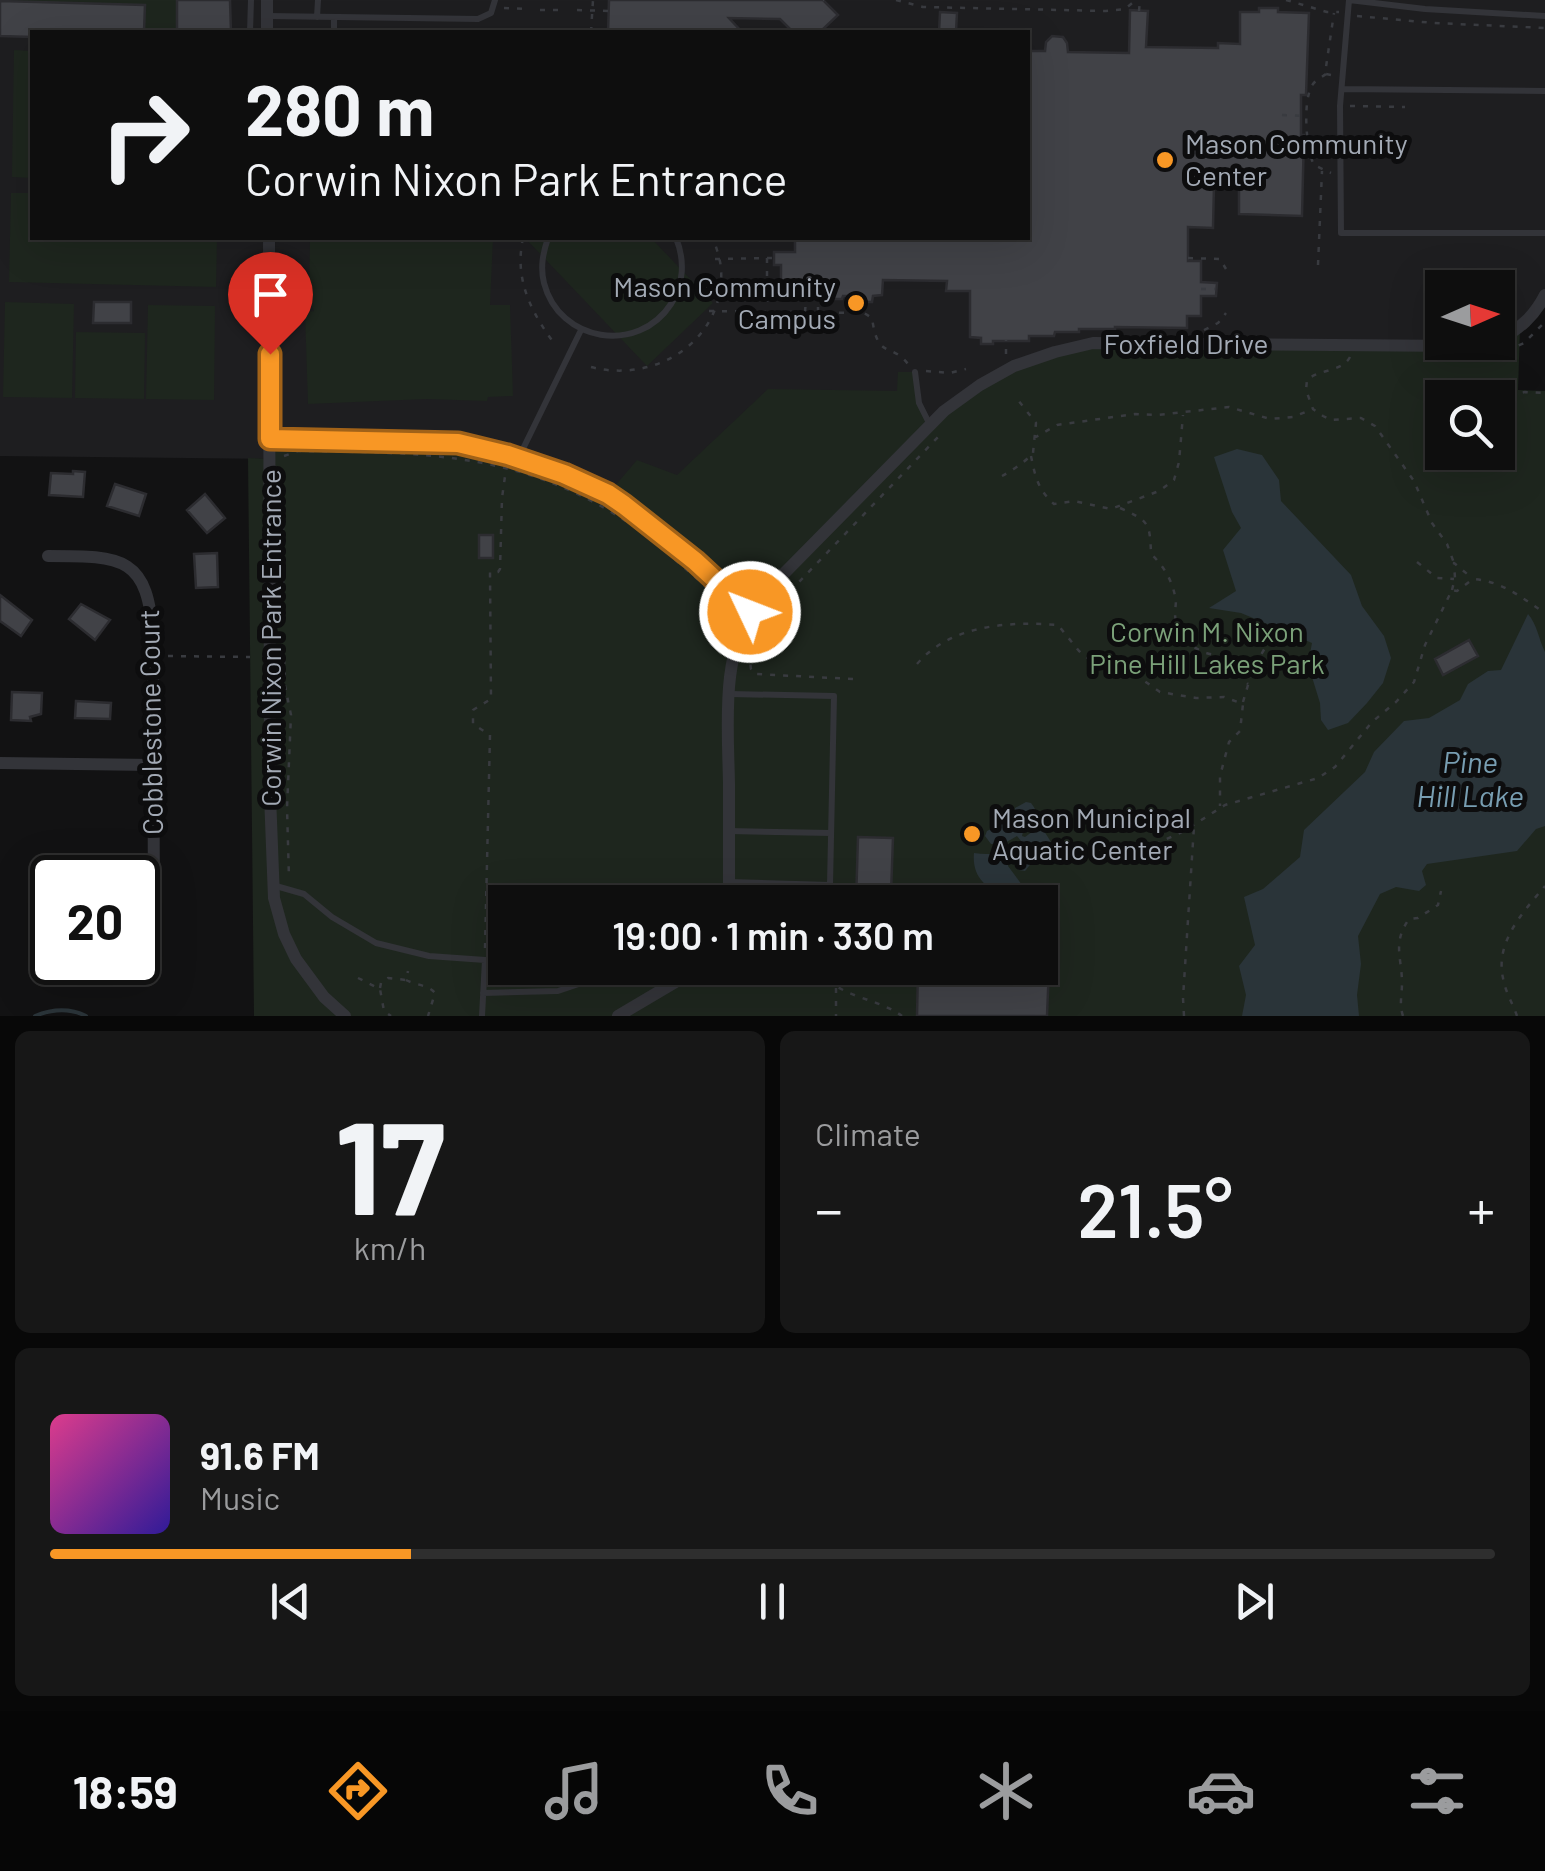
<!DOCTYPE html>
<html lang="en">
<head>
<meta charset="utf-8">
<style>
  body { margin:0; font-family:Barlow,sans-serif; background:#171717; color:#f1f3f6; height:100vh; display:flex; flex-direction:column; font-size:38px; white-space:nowrap }
  * { box-sizing:border-box; margin:0 }
  p { font-size:32px; color:#9b9c9e }
  .icon { flex:none; width:55px; height:55px; fill:none; stroke:currentColor; stroke-width:2; stroke-linecap:round; stroke-linejoin:round }
  .map { position:relative; height:1016px; overflow:hidden }
  .drawer { display:flex; flex-direction:column; gap:15px; padding:15px; background:#080808; flex:1 }
  .drawer>* { flex:none }
  .hud { position:absolute; left:30px; top:30px; width:1000px; height:210px; border-radius:0px; box-shadow:0 10px 40px #0002,0 0 0 2px #2e2e2e; background:#0e0e0e; color:#f1f3f6; overflow:hidden }
  .needle { width:65px; rotate:87deg }
  .fabs { position:absolute; left:1425px; top:270px; display:grid; gap:20px }
  .fabs a { display:grid; place-items:center; width:90px; height:90px; border-radius:0px; background:#0e0e0e; box-shadow:0 10px 40px #0002,0 0 0 2px #2e2e2e; font-size:50px }
  .speed { position:absolute; left:30px; top:855px; display:flex; gap:20px; font-size:50px; font-weight:700; text-align:center }
  .speed>* { display:grid; place-content:center; width:130px; height:130px; border-radius:50%; background:#0e0e0e; box-shadow:0 10px 40px #0002,0 0 0 2px #2e2e2e; line-height:1 }
  .speed .limit { border:5px solid #111; border-radius:15px; background:#fff; color:#111 }
  .pin { position:absolute; display:grid; place-items:center; width:85px; height:85px; color:#fff; margin:-102px -42px; border-radius:50% 50% 50% 0; rotate:-45deg; box-shadow:0 0 10px #0007 }
  .pin .icon { rotate:45deg }
  .me { position:absolute; width:110px; margin:-55px; rotate:313deg; stroke-linejoin:round; filter:drop-shadow(0 0 8px #0008) }
  .turn { display:flex; align-items:center; gap:35px; height:210px; padding:0 50px; font-size:45px }
  .turn .icon { width:130px; height:130px; stroke-width:2.5 }
  .turn b { display:block; font-size:70px; line-height:85px }
  .big { font-size:75px; font-weight:600; line-height:1.1 }
  .drawer .card { flex:1; display:flex; flex-direction:column; justify-content:center; gap:15px; min-width:0; padding:0 35px; border-radius:15px; background:#171717 }
  .drawer .dial { align-items:center; gap:0 }
  .dial b { font-size:130px; line-height:1 }
  .song { display:flex; align-items:center; gap:30px }
  .cover { width:120px; height:120px; border-radius:15px; background:linear-gradient(135deg,hsl(330 70% 55%),hsl(250 70% 35%)) }
  .played { height:10px; border-radius:5px; background:linear-gradient(90deg,#f89725 25%,#2e2e2e 25%) }
  .keys { display:flex; justify-content:space-around; direction:ltr }
  .heat { display:flex; justify-content:space-between; align-items:center; font-size:55px; direction:ltr }
  .drawer .tiles { flex:1; display:grid; gap:15px; grid-template-columns:1fr 1fr }
  .card:last-child { grid-column:span 2 }
  .trip { position:absolute; left:488px; top:885px; width:570px; height:100px; border-radius:0px; background:#0e0e0e; box-shadow:0 10px 40px #0002,0 0 0 2px #2e2e2e; font-weight:600; line-height:100px; text-align:center }
  .dock { display:flex; height:160px; justify-content:space-around; align-items:center; background:#060606; color:#9b9c9e }
  .dock .icon { width:70px; height:70px }
  .dock .on { color:#f89725 }
  .dock b { font-size:45px; color:#f1f3f6 }
  .map>svg:first-child { display:block }
  .built { fill:#1e1e20; fill-rule:evenodd }
  .green { fill:#1e261e; fill-rule:evenodd }
  .water { fill:#2a3439 }
  .lines { fill:none; stroke-linecap:round; stroke-linejoin:round }
  .stream { stroke:#2a3439; stroke-width:4 }
  .building { fill:#414247; stroke:#2c2c30; stroke-width:2.5 }
  .path { stroke:#393b40; stroke-width:2.5; stroke-dasharray:5 8; stroke-linecap:butt }
  .service { stroke:#333439; stroke-width:6 }
  .minor { stroke:#333439; stroke-width:12 }
  .route-casing { stroke:#a16218; stroke-width:25 }
  .route { stroke:#f89725; stroke-width:18 }
  .poi-dot { fill:#f89725; stroke:#0d0d0e; stroke-width:4 }
  .labels { text-anchor:middle; stroke-width:10; stroke-linejoin:round; paint-order:stroke }
  .poi-label { font-size:28px; fill:#a3aab5; stroke:#0d0d0e; text-anchor:start }
  .street-label { font-size:28px; fill:#a3aab5; stroke:#0d0d0e }
  .park-label { font-size:28px; fill:#7ba179; stroke:#0d0d0e }
  .water-label { font-size:30px; font-style:italic; fill:#789eb2; stroke:#0d0d0e }
</style>
</head>
<body>
<div class="map">
<svg width="1545" height="1016" viewBox="0 0 1545 1016">
  <rect width="100%" height="100%" fill="#121213"/>
  <path class="built" d="M0 0H1545V295L1498 341V288H1442V342L757 601 270 459 0 456ZM32 32H1028V238H32Z"/>
  <path class="green" d="M0 0H177V32H32V37L0 36Z
    M14 50 32 51V178L12 177Z
    M11 193H32V238H217L216 287 9 282Z
    M310 238H493L490 305H510L513 396 488 397 487 401 426 399 308 404 305 312 314 311 309 300Z
    M527 238H651L713 303 647 366 526 239Z
    M5 302 74 304 72 398 3 397Z
    M148 305 215 306 214 400 146 399Z
    M1520 328 1518 390 1545 391V1016H254L248 458 270 459V439L458 443 508 455 608 494 637 460 677 475 768 389 897 391 898 372H915L919 403 929 424 1014 366 1093 343 1486 345ZM1442 398H1498V452H1442ZM505 902H1040V968H505Z
    M76 332 145 333 144 399 75 398Z"/>
  <path class="water" d="M1237 449 1262 455 1279 480 1281 501 1351 575 1362 606 1384 636 1391 658 1383 683 1367 703 1348 723 1328 730 1321 720 1320 703 1308 664 1312 643 1241 613 1209 608 1236 591 1223 550 1241 528 1232 512 1214 457Z
    M1528 614C1537 624 1539 640 1545 652V826L1536 829 1517 851 1427 864 1422 871 1426 885 1419 891 1396 887 1380 894 1358 936 1361 964 1357 995 1359 1016H1242L1246 995 1239 966 1255 945 1244 897 1263 889 1300 857 1304 830 1365 772 1374 752 1404 721 1429 718 1460 700 1468 684 1488 671 1501 670Z
    M1026 802 1031 803C1041 815 1034 820 1024 828L1022 836 1025 837 1036 829 1044 831C1062 858 1050 847 1036 859 1031 862 1029 867 1025 871L1019 870 1011 859 1008 860V866L1022 885C996 900 971 882 974 853 992 856 1007 853 1021 841L1017 836 1005 843 991 844 985 836 987 831 993 828 991 813H1007L1008 826 1014 821 1015 808Z"/>
  <g class="lines">
    <path class="stream" d="M35 1016C52 1009 70 1008 86 1016"/>
  </g>
  <path class="building" d="M177 0H230L231 32H177Z
    M609 0H823L838 15 820 32H793L780 19 729 18 742 32H608Z
    M0 1 145 5 144 32H32V37L0 36Z
    M1259 8H1278V12L1309 13 1306 95H1301V135H1304L1302 216 1239 214V187L1214 186 1213 228 1188 227V261H1201V282L1217 283 1216 296H1201V316H1187V328L1115 327V329H1079V332H1055L1054 336H1029V341H993V344H981V338L970 337V291H946L947 281 883 280 882 295 873 296 872 302H861V296H843L842 299H781V265H774V252H795V238H1028V51H1045L1046 42 1052 36 1063 37 1067 43 1068 52 1129 53 1130 10 1148 11 1146 47 1218 48V43L1240 44V12H1259Z
    M940 12 957 13 956 32H939Z
    M94 302H131V323H93Z
    M73 471 85 472 83 497 49 495 51 473 73 474Z
    M115 484 146 494 139 516 107 506Z
    M205 494 225 518 207 533 187 510Z
    M479 535H493V558H479Z
    M217 553 218 587 196 588 194 554Z
    M0 595 32 620 21 636 0 621Z
    M81 604 110 620 95 640 69 619Z
    M1469 640 1478 656 1443 675 1435 659Z
    M12 692 42 693 41 714 30 717 31 721 11 720Z
    M76 701 111 703 110 719 75 718Z
    M858 837 893 838 891 894 902 891 905 902H856Z
    M918 968H1049L1047 1016H917Z"/>
  <g class="lines">
    <path class="path" d="M823 0H824
      M896 0 923 7 1106 11 1125 9 1136 0
      M1286 0 1327 12H1339
      M504 8 525 9
      M540 10H562
      M577 10 608 11
      M1139 11 1140 0
      M1357 16 1434 23 1545 28
      M591 32 593 0
      M749 32H769
      M787 32 790 30
      M1326 74C1322 77 1316 80 1313 84 1302 99 1306 150 1314 165L1331 173
      M1331 75 1326 74V67L1334 13
      M1350 106 1405 107
      M1282 115 1306 116
      M523 238C514 280 531 312 556 346
      M767 258V310
      M1188 258 1220 259 1226 269
      M715 259 774 258
      M1318 265 1322 171
      M1201 289H1215
      M709 311 864 313 872 318C878 361 890 341 908 364
      M805 312 806 299
      M818 312V299
      M1204 330 1218 323 1226 313
      M1507 351 1524 343 1545 322
      M1006 354V340
      M1350 357C1342 372 1319 369 1307 380L1306 390 1313 409 1323 416 1331 420 1361 418 1375 426 1414 481 1432 523 1447 544 1454 563
      M591 367C656 384 726 340 721 268 720 258 716 247 713 238
      M926 371 950 373 966 369
      M1510 395 1525 392 1545 393
      M1034 438 1057 425 1135 414 1157 415 1229 407 1270 419 1293 417 1313 409
      M284 456 298 451C428 453 522 451 635 527
      M1031 456C1035 476 1038 490 1054 504L1074 501 1111 509 1159 491 1174 480 1179 462 1183 415
      M1002 476C1013 470 1025 462 1033 453L1036 423 1018 400
      M283 488V625
      M1120 508C1148 521 1150 521 1151 554 1163 565 1172 580 1175 596 1177 602 1175 607 1175 613 1175 636 1196 654 1217 655L1248 684
      M665 551C689 572 715 592 732 618
      M1417 562 1437 578 1454 579
      M1452 590 1455 578 1454 563 1472 578
      M283 633 285 686 291 715 287 808 289 879
      M168 656 250 657
      M917 664C950 625 1009 621 1058 625L1079 651 1096 665 1136 675 1160 692 1196 698 1224 697 1243 704 1240 731 1229 742 1220 776V806
      M853 679 755 674 751 669C747 645 762 624 776 606L939 436
      M1243 702 1253 668 1265 648
      M1079 862 1107 857 1158 843 1184 831 1225 805 1318 778 1335 767 1372 722 1396 702 1414 682 1425 645 1452 590 1457 591 1473 579C1502 581 1522 598 1545 613
      M485 948 490 735 473 724V710L491 699 490 572H498L500 569 502 498 506 469
      M805 968C822 978 838 989 857 996 873 1002 888 1006 902 1016
      M358 978 380 989 384 1011 391 1016
      M406 980C415 985 429 985 435 993L428 1016
      M380 988 381 983 388 978 406 980 408 971
      M836 988V1016
      M1184 1016 1183 998 1194 826
      M1403 1016C1399 1004 1402 996 1402 983 1402 958 1392 943 1409 919L1418 918 1438 905 1441 891
      M1517 1016C1513 1004 1505 991 1503 978 1495 942 1523 912 1545 886"/>
    <path class="service" d="M1349 0 1340 106 1341 233H1545
      M1349 0 1425 9 1545 16
      M268 16 478 19 491 13 495 0
      M317 17 318 0
      M334 17V32
      M250 32 251 0
      M1342 89 1545 91
      M548 238C543 253 540 267 544 283 559 342 638 355 671 304 684 284 685 260 676 238
      M915 372 919 403 929 423
      M272 439 458 443 508 455 564 474 609 494 624 505 695 561 750 612
      M518 459 581 330
      M729 831 831 833
      M730 882 830 885 834 696 730 694
      M276 886 304 894 332 917 376 943 429 956 485 960 482 1016
      M485 960 505 959
      M483 993 558 991 626 968"/>
    <path class="minor" d="M267 0V32
      M269 238 270 795 274 898 284 934 296 959 324 997 345 1016
      M1498 341C1519 329 1534 317 1545 295
      M48 556C123 556 149 556 153 640L154 918 150 946 142 964
      M0 763 153 765
      M729 902C729 863 729 824 729 784 728 724 720 653 757 601L944 411 980 385 1014 366 1055 352 1093 343 1459 346 1493 342
      M618 1016 699 968"/>
  </g>
  <g class="lines">
    <g class="route-casing">
      <path id="route" d="M270 354V439L458 443 508 455 564 474 608 494 624 505 695 561 750 612"/>
    </g>
    <use href="#route" class="route"/>
  </g>
  <g class="poi-dot">
    <circle cx="1165" cy="160" r="10"/>
    <circle cx="856" cy="303" r="10"/>
    <circle cx="972" cy="834" r="10"/>
  </g>
  <g class="labels">
    <g class="poi-label">
      <text x="1185" y="154">Mason Community<tspan x="1185" dy="32">Center</tspan></text>
      <text x="836" y="297" text-anchor="end">Mason Community<tspan x="836" dy="32">Campus</tspan></text>
      <text x="992" y="828">Mason Municipal<tspan x="992" dy="32">Aquatic Center</tspan></text>
    </g>
    <g class="street-label">
      <text x="1186" y="354">Foxfield Drive</text>
      <text transform="translate(271 638) rotate(-90)" y="10">Corwin Nixon Park Entrance</text>
      <text transform="translate(151 722) rotate(-91)" y="10">Cobblestone Court</text>
    </g>
    <g class="park-label">
      <text x="1207" y="642">Corwin M. Nixon<tspan x="1207" dy="32">Pine Hill Lakes Park</tspan></text>
    </g>
    <g class="water-label">
      <text x="1470" y="773">Pine<tspan x="1470" dy="34">Hill Lake</tspan></text>
    </g>
  </g>
</svg>
<div class="fabs">
<a><svg class="needle" viewBox="-14 -14 28 28"><path d="M0-13l5 13h-10z" fill="#e53935"/><path d="M0 13l5-13h-10z" fill="#9b9c9e"/></svg></a>
<a><svg class="icon" aria-label="search" viewBox="0 0 24 24"><circle cx="10" cy="10" r="6"/><path d="M15 15l6 6"/></svg></a>
</div>
<div class="speed"><div class="limit">20</div></div>
<div class="pin" style="left:270px;top:354px;background:#d93025"><svg class="icon" aria-label="arrive" viewBox="0 0 24 24"><path d="M6 21V4h12l-3 4 3 4H6"/></svg></div>
<svg class="me" style="left:750px;top:612px" viewBox="-20 -20 40 40"><circle r="17" fill="#f89725" stroke="#fff" stroke-width="3"/><path d="M0-11L8 9 0 5-8 9z" fill="#fff"/></svg>
<div class="trip">19:00 · 1 min · 330 m</div>
<div class="hud">
<div class="turn"><svg class="icon" aria-label="right" viewBox="0 0 24 24"><path d="M7 20v-9h11M14 6l5 5-5 5"/></svg><div><b>280 m</b>Corwin Nixon Park Entrance</div></div>
</div>
</div>
<section class="drawer">
<div class="tiles">
<div class="card dial"><b>17</b><p>km/h</p></div>
<div class="card"><p>Climate</p>
<div class="heat"><a>−</a><b class="big">21.5°</b><a>+</a></div>
</div>
<div class="card">
<div class="song"><i class="cover"></i><div><b>91.6 FM</b><p>Music</p></div></div>
<div class="played"></div>
<div class="keys"><svg class="icon" aria-label="previous" viewBox="0 0 24 24"><path d="M18 5L8 12l10 7zM5 5v14"/></svg><svg class="icon" aria-label="pause" viewBox="0 0 24 24"><path d="M8 5v14M16 5v14"/></svg><svg class="icon" aria-label="next" viewBox="0 0 24 24"><path d="M6 5l10 7-10 7zM19 5v14"/></svg></div>
</div>
</div>
</section>
<nav class="dock">
<b>18:59</b>
<svg class="icon on" aria-label="directions" viewBox="0 0 24 24"><path d="M12 3l9 9-9 9-9-9zM9 14v-3h6M13 9l2 2-2 2"/></svg>
<svg class="icon" aria-label="music" viewBox="0 0 24 24"><path d="M9 18V5l10-2v13"/><circle cx="6" cy="18" r="3"/><circle cx="16" cy="16" r="3"/></svg>
<svg class="icon" aria-label="phone" viewBox="0 0 24 24"><path d="M5 4h4l2 5-3 2q2 4 5 5l2-3 5 2v4C11 20 4 13 5 4z"/></svg>
<svg class="icon" aria-label="climate" viewBox="0 0 24 24"><path d="M12 3v18M4 7l16 10M4 17L20 7"/></svg>
<svg class="icon" aria-label="car" viewBox="0 0 24 24"><path d="M5 17H2v-5l4-1 3-4h7l3 4 3 1v5h-3M9 17h6M6 11h13"/><circle cx="7" cy="17" r="2"/><circle cx="17" cy="17" r="2"/></svg>
<svg class="icon" aria-label="filters" viewBox="0 0 24 24"><path d="M4 7h16M4 17h16"/><circle cx="9" cy="7" r="2"/><circle cx="15" cy="17" r="2"/></svg>
</nav>
</body>
</html>
